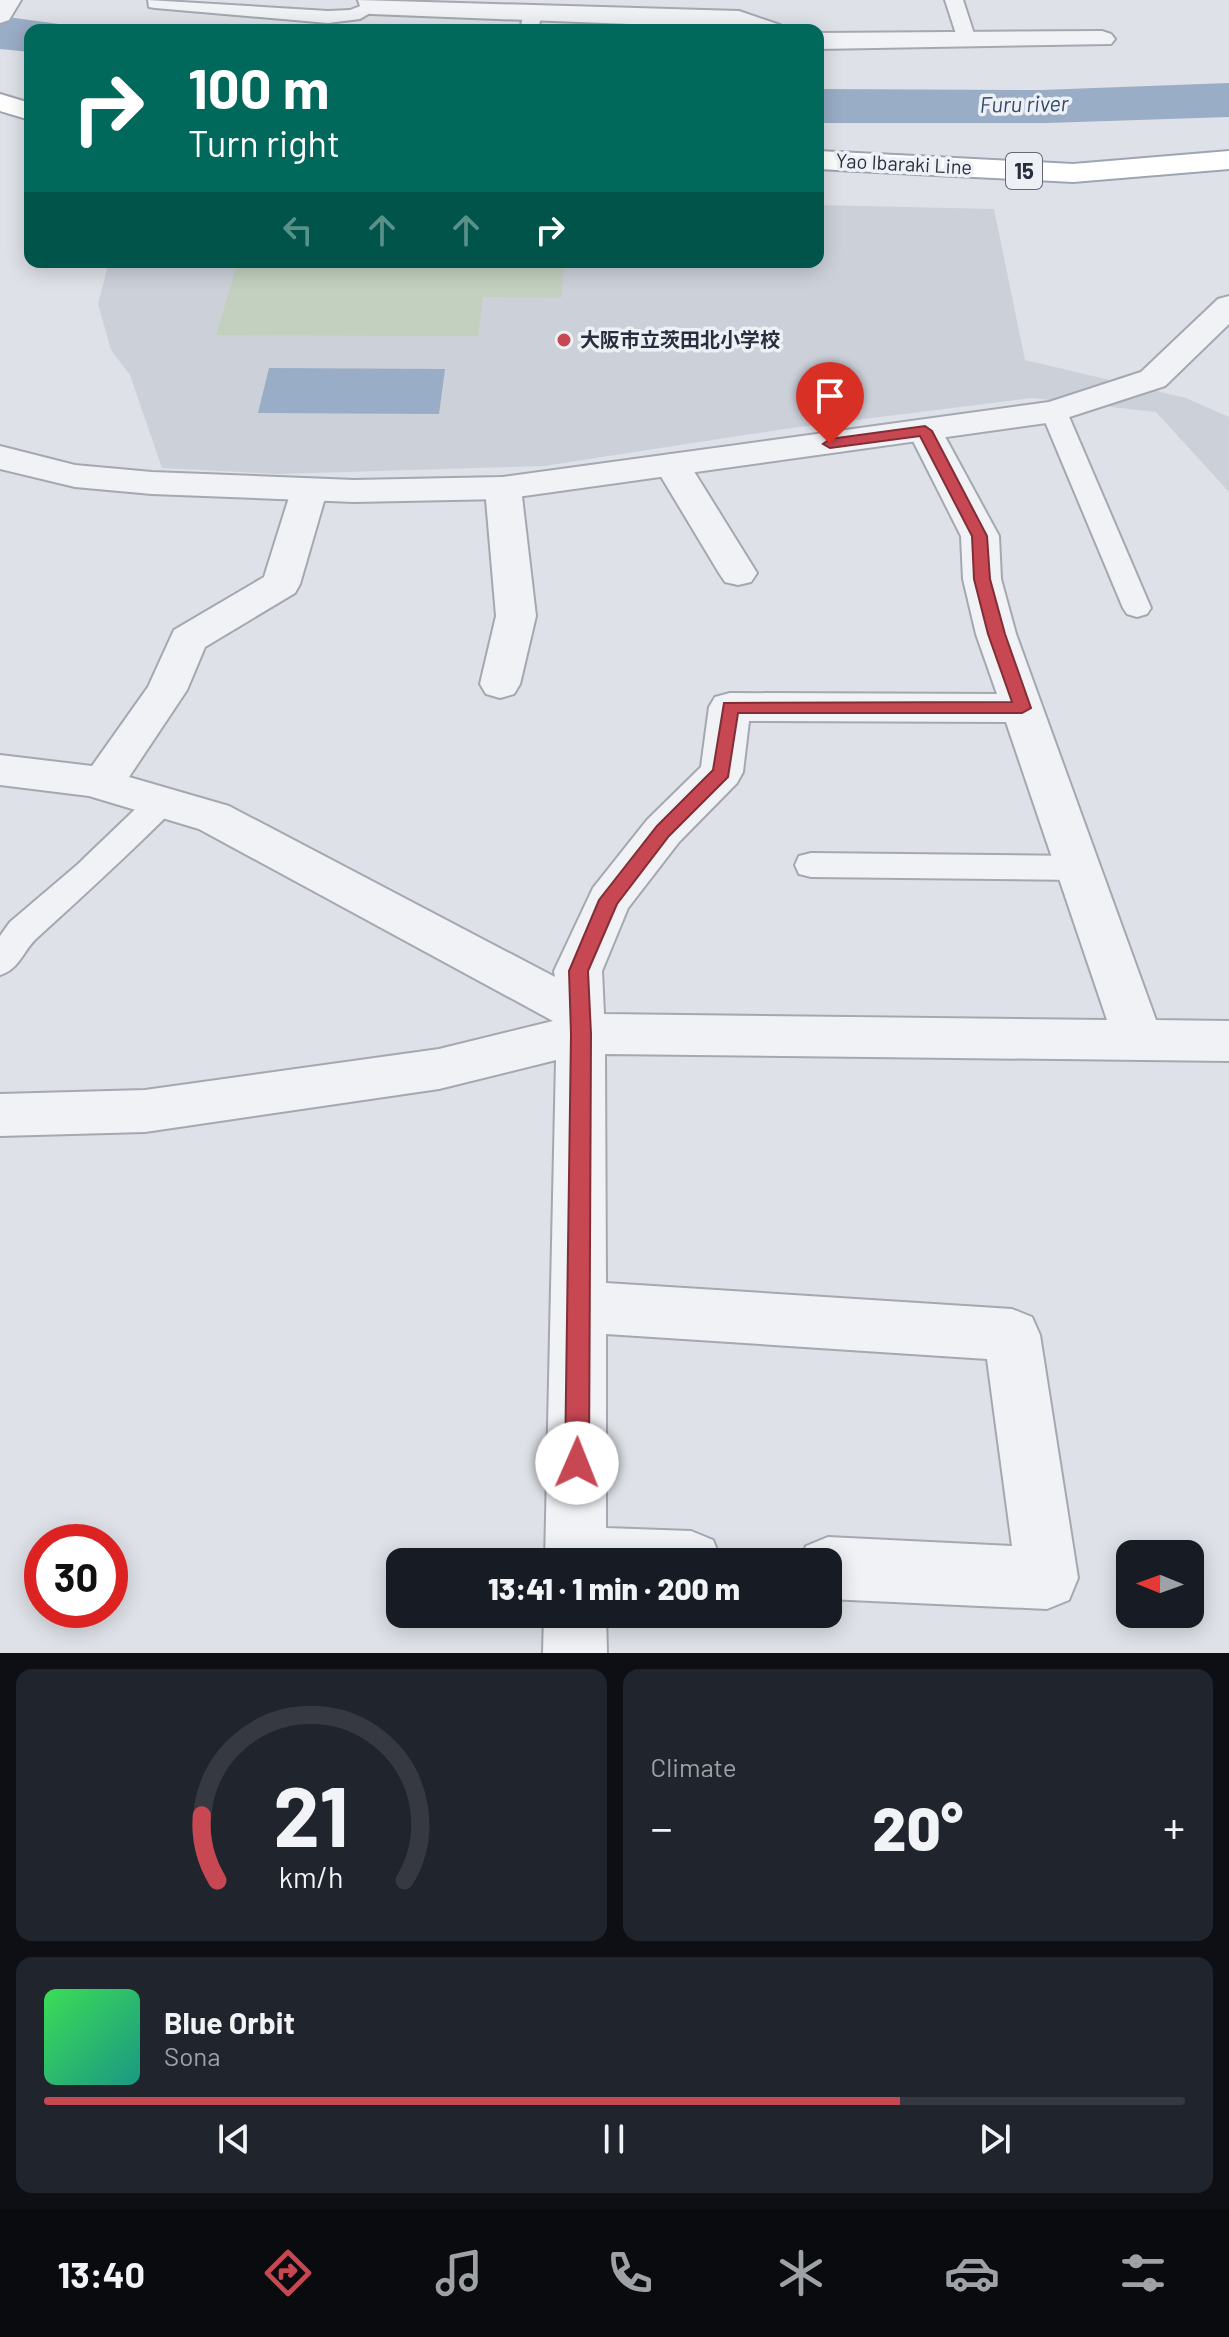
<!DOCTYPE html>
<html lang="en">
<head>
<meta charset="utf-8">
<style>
  body { margin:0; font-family:Barlow,"Noto Sans JP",sans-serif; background:#20242c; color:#f1f3f6; height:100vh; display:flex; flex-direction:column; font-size:30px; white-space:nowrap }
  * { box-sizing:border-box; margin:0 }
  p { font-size:26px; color:#9ea1a6 }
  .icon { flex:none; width:44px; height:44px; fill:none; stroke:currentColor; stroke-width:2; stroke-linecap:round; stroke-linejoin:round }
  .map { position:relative; height:1653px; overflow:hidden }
  .drawer { display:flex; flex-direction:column; gap:16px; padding:16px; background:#0d0f14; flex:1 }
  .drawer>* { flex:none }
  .guide { position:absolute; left:24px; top:24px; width:800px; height:244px; border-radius:16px; box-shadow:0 4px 20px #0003; background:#00695c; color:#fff; overflow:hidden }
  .needle { width:52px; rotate:271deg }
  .buttons { position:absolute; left:1116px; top:1540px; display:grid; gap:16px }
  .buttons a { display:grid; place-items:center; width:88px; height:88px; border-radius:16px; background:#171b24; box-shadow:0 4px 20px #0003; font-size:40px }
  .speed { position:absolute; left:24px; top:1524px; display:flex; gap:16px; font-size:40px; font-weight:700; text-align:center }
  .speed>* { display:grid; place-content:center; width:104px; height:104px; border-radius:50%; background:#171b24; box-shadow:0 4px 20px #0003; line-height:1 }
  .speed .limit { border:12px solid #d22; background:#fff; color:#111 }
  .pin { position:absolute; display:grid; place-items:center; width:68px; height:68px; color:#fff; margin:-82px -34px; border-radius:50% 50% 50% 0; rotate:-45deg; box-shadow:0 0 8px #0007 }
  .pin .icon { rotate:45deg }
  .me { position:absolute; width:88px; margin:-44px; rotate:1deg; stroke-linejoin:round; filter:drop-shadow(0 0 6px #0008) }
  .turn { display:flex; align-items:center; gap:28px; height:168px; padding:0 32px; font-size:36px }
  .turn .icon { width:104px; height:104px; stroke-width:2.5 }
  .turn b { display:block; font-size:56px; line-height:68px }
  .lanes { display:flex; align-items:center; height:76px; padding:0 32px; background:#0003; justify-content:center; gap:40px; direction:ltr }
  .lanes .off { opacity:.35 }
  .big { font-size:60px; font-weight:800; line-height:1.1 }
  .drawer .card { flex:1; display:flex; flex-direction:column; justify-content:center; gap:12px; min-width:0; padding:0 28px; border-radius:16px; background:#20242c }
  .drawer .dial { align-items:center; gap:0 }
  .dial svg { height:208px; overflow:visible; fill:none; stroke:#363941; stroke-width:7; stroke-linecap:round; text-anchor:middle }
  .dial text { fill:#f1f3f6; stroke:none }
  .song { display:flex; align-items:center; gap:24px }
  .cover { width:96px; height:96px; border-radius:12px; background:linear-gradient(135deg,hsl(130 70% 55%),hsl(170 70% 35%)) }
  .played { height:8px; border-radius:4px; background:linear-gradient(90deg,#c74753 75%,#363941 75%) }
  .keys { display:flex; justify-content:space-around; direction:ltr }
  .heat { display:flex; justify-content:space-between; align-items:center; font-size:44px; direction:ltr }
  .drawer .tiles { flex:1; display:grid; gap:16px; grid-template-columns:1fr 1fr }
  .card:last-child { grid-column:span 2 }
  .trip { position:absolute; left:386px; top:1548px; width:456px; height:80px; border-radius:16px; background:#171b24; box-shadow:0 4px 20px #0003; font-weight:800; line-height:80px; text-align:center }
  .tab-bar { display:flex; height:128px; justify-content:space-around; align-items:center; background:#090b0e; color:#9ea1a6 }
  .tab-bar .icon { width:56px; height:56px }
  .tab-bar .on { color:#c74753 }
  .tab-bar b { font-size:36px; color:#f1f3f6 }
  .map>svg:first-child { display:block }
  .built { fill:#ccd0d9 }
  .green { fill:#c3d0bf }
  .water { fill:#9aadc6 }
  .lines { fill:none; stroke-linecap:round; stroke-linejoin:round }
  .service-casing { stroke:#a4a8b1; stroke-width:4 }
  .minor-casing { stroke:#a4a8b1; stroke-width:4 }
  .tertiary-casing { stroke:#a4a8b1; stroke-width:4 }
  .primary-casing { stroke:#9ea5b2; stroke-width:4 }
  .service { fill:#f0f2f5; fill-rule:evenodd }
  .minor { fill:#f0f2f5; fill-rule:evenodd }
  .tertiary { fill:#f0f2f5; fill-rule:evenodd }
  .primary { fill:#fff; fill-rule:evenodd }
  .route { fill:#c74753; stroke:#812e36; stroke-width:2 }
  .poi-dot { fill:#c74753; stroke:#edf0f5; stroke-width:3 }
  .labels { text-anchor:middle; stroke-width:7; stroke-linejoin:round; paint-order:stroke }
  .far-street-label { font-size:20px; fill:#282e3d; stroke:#edf0f5 }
  .far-poi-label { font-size:20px; font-weight:bold; fill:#282e3d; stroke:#edf0f5; text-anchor:start }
  .far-water-label { font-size:22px; font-style:italic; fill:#344b6f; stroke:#edf0f5 }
  .shield { fill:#edf0f5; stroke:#636874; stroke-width:2 }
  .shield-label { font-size:22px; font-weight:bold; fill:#282e3d }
</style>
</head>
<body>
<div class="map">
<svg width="1229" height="1653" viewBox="0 0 1229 1653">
  <rect width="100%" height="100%" fill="#dee1e7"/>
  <path class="built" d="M818 205 994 209 1025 360 1186 398 1229 417V492L1156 412 1032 398 784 429 544 466 278 474 162 468 130 375 111 350 98 304 109 262H818Z"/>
  <path class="green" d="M238 262H564L561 298 483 297 478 336 216 335Z"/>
  <path class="water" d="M0 16 103 30H30V52L0 49Z
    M1229 83V117L1047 123H818V89L1041 90Z
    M269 368 445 369 439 414 258 413Z"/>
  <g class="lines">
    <g class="service-casing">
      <path id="service" d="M148 0 328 11 350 10 371 2 380 7 360 19 328 23 155 8 149 7Z
        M945 0H963L976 40 974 44 967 46 958 40Z
        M533 7 542 12 538 30H520L524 12Z
        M1054 404 1063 407 1067 412 1151 608 1147 614 1137 617 1127 614 1123 608 1041 412 1045 407Z
        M162 791 173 794 178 802 173 810C129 854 84 895 38 937 23 950 20 969 0 975V936L10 922 77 865 151 794Z
        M811 853 1078 856 1090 859 1094 868 1090 877 1078 880 811 877 799 874 795 865 799 856Z"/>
    </g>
    <g class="minor-casing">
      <path id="minor" d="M0 0H21L9 20 0 23Z
        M358 0 739 11 780 25 784 30 371 14 362 12Z
        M1102 31 1111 34 1115 39 1111 44 818 49V33Z
        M925 421 937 424 942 431 999 536 1001 579 1016 634 1156 1020 1229 1021V1061L605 1054 606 1283 1012 1309 1032 1317 1040 1335 1078 1578 1069 1600 1047 1609 828 1599V1562H800L806 1546 828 1537 1012 1546 987 1359 606 1334V1528L691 1531 713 1540 722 1562H545L556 1060 439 1089 145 1132 0 1136V1094L145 1090 439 1049 553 1021 199 829 89 796 0 785V755L92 766 148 687 174 630 264 577 291 491 296 483 309 480 322 483 327 491 300 584 295 593 205 647 187 690 129 777 229 806 555 977 554 971 593 888 647 820 701 767 709 707 715 697 730 693 997 694 976 634 963 579 961 536 908 431 913 424ZM749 721 1006 722 1107 1020 604 1014 602 971 628 908 679 842 737 783 743 772Z
        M672 454 685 457 690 465 757 573 751 582 738 585 725 582 719 573 654 465 659 457Z
        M503 477 516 480 521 488 536 616 520 684 514 694 500 698 486 694 480 684 496 616 485 488 490 480Z
        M544 1614H606L607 1653H543Z"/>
    </g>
    <g class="tertiary-casing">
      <path id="tertiary" d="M1229 296V324L1165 386 1054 422 503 499 354 502 152 494 75 487 0 469V446L75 465 152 472 354 480 503 477 1049 402 1141 372 1218 299Z"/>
    </g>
    <g class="primary-casing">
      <path id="primary" d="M0 94 30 103V120L0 111Z
        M818 151 1073 164 1229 151V169L1073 182 818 169Z"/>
    </g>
    <use href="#service" class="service"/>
    <use href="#minor" class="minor"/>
    <use href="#tertiary" class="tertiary"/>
    <use href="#primary" class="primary"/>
  </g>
  <path class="route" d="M925 426 932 431 987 536 990 579 1005 634 1031 708 1022 713H738L728 777 669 836 617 904 588 971 591 1034 589 1463 586 1472 577 1475 568 1472 565 1463 571 1034 569 971 599 900 657 826 713 770 724 703 1012 702 988 634 974 579 972 536 920 436 830 448 823 444 830 439Z"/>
  <circle class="poi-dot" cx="564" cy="340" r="8"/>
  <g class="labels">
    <g class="far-street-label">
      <text transform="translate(904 164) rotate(3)" y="7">Yao Ibaraki Line</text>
    </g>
    <g class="far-poi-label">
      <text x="580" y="347">大阪市立茨田北小学校</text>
    </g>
    <g class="far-water-label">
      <text transform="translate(1024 104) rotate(-1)" y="8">Furu river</text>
    </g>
    <rect class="shield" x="1006" y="153" width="36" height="36" rx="6"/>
    <g class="shield-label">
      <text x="1024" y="179">15</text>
    </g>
  </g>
</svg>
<div class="buttons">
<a><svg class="needle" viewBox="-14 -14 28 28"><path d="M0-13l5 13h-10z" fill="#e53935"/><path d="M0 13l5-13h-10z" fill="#9ea1a6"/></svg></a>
</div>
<div class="speed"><div class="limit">30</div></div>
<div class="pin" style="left:830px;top:444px;background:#d93025"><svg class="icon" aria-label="arrive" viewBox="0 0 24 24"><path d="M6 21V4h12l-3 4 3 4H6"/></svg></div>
<svg class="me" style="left:577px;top:1463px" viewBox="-20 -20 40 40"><circle r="19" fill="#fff"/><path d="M0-13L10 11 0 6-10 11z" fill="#c74753"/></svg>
<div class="trip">13:41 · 1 min · 200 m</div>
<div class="guide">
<div class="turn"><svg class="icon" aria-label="right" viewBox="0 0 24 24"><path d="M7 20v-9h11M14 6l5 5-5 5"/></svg><div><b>100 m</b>Turn right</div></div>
<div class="lanes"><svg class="icon off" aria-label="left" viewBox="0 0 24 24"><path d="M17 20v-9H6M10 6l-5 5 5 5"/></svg><svg class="icon off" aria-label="ahead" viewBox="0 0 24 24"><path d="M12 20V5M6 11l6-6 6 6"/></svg><svg class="icon off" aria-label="ahead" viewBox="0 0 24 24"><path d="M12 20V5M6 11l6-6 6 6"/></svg><svg class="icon" aria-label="right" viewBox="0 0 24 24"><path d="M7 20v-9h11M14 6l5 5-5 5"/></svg></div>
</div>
</div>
<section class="drawer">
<div class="tiles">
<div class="card dial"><svg viewBox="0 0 100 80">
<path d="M14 69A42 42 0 1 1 86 69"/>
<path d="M14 69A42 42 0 0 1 8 44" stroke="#c74753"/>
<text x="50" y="56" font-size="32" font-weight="700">21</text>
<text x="50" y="72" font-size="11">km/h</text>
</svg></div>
<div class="card"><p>Climate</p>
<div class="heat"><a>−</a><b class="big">20°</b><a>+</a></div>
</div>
<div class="card">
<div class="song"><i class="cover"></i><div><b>Blue Orbit</b><p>Sona</p></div></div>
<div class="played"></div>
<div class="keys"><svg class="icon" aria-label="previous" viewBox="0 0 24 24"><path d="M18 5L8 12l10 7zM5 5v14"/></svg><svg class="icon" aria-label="pause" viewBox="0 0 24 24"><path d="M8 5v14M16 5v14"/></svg><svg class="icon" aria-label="next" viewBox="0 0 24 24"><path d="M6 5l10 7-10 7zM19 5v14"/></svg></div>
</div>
</div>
</section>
<nav class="tab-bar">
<b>13:40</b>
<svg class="icon on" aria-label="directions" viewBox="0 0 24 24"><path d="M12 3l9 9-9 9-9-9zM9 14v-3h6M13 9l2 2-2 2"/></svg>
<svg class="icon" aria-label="music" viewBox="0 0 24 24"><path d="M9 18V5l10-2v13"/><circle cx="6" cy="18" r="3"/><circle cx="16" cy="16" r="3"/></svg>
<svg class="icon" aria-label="phone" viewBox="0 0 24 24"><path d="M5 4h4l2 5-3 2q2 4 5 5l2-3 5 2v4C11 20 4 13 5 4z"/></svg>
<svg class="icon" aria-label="climate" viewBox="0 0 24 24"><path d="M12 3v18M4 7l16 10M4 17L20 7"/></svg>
<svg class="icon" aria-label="car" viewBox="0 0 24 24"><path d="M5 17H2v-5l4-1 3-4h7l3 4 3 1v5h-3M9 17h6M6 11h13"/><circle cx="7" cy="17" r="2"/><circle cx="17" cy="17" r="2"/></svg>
<svg class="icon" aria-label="filters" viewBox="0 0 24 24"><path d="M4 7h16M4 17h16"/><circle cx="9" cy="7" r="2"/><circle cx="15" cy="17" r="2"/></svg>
</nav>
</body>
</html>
